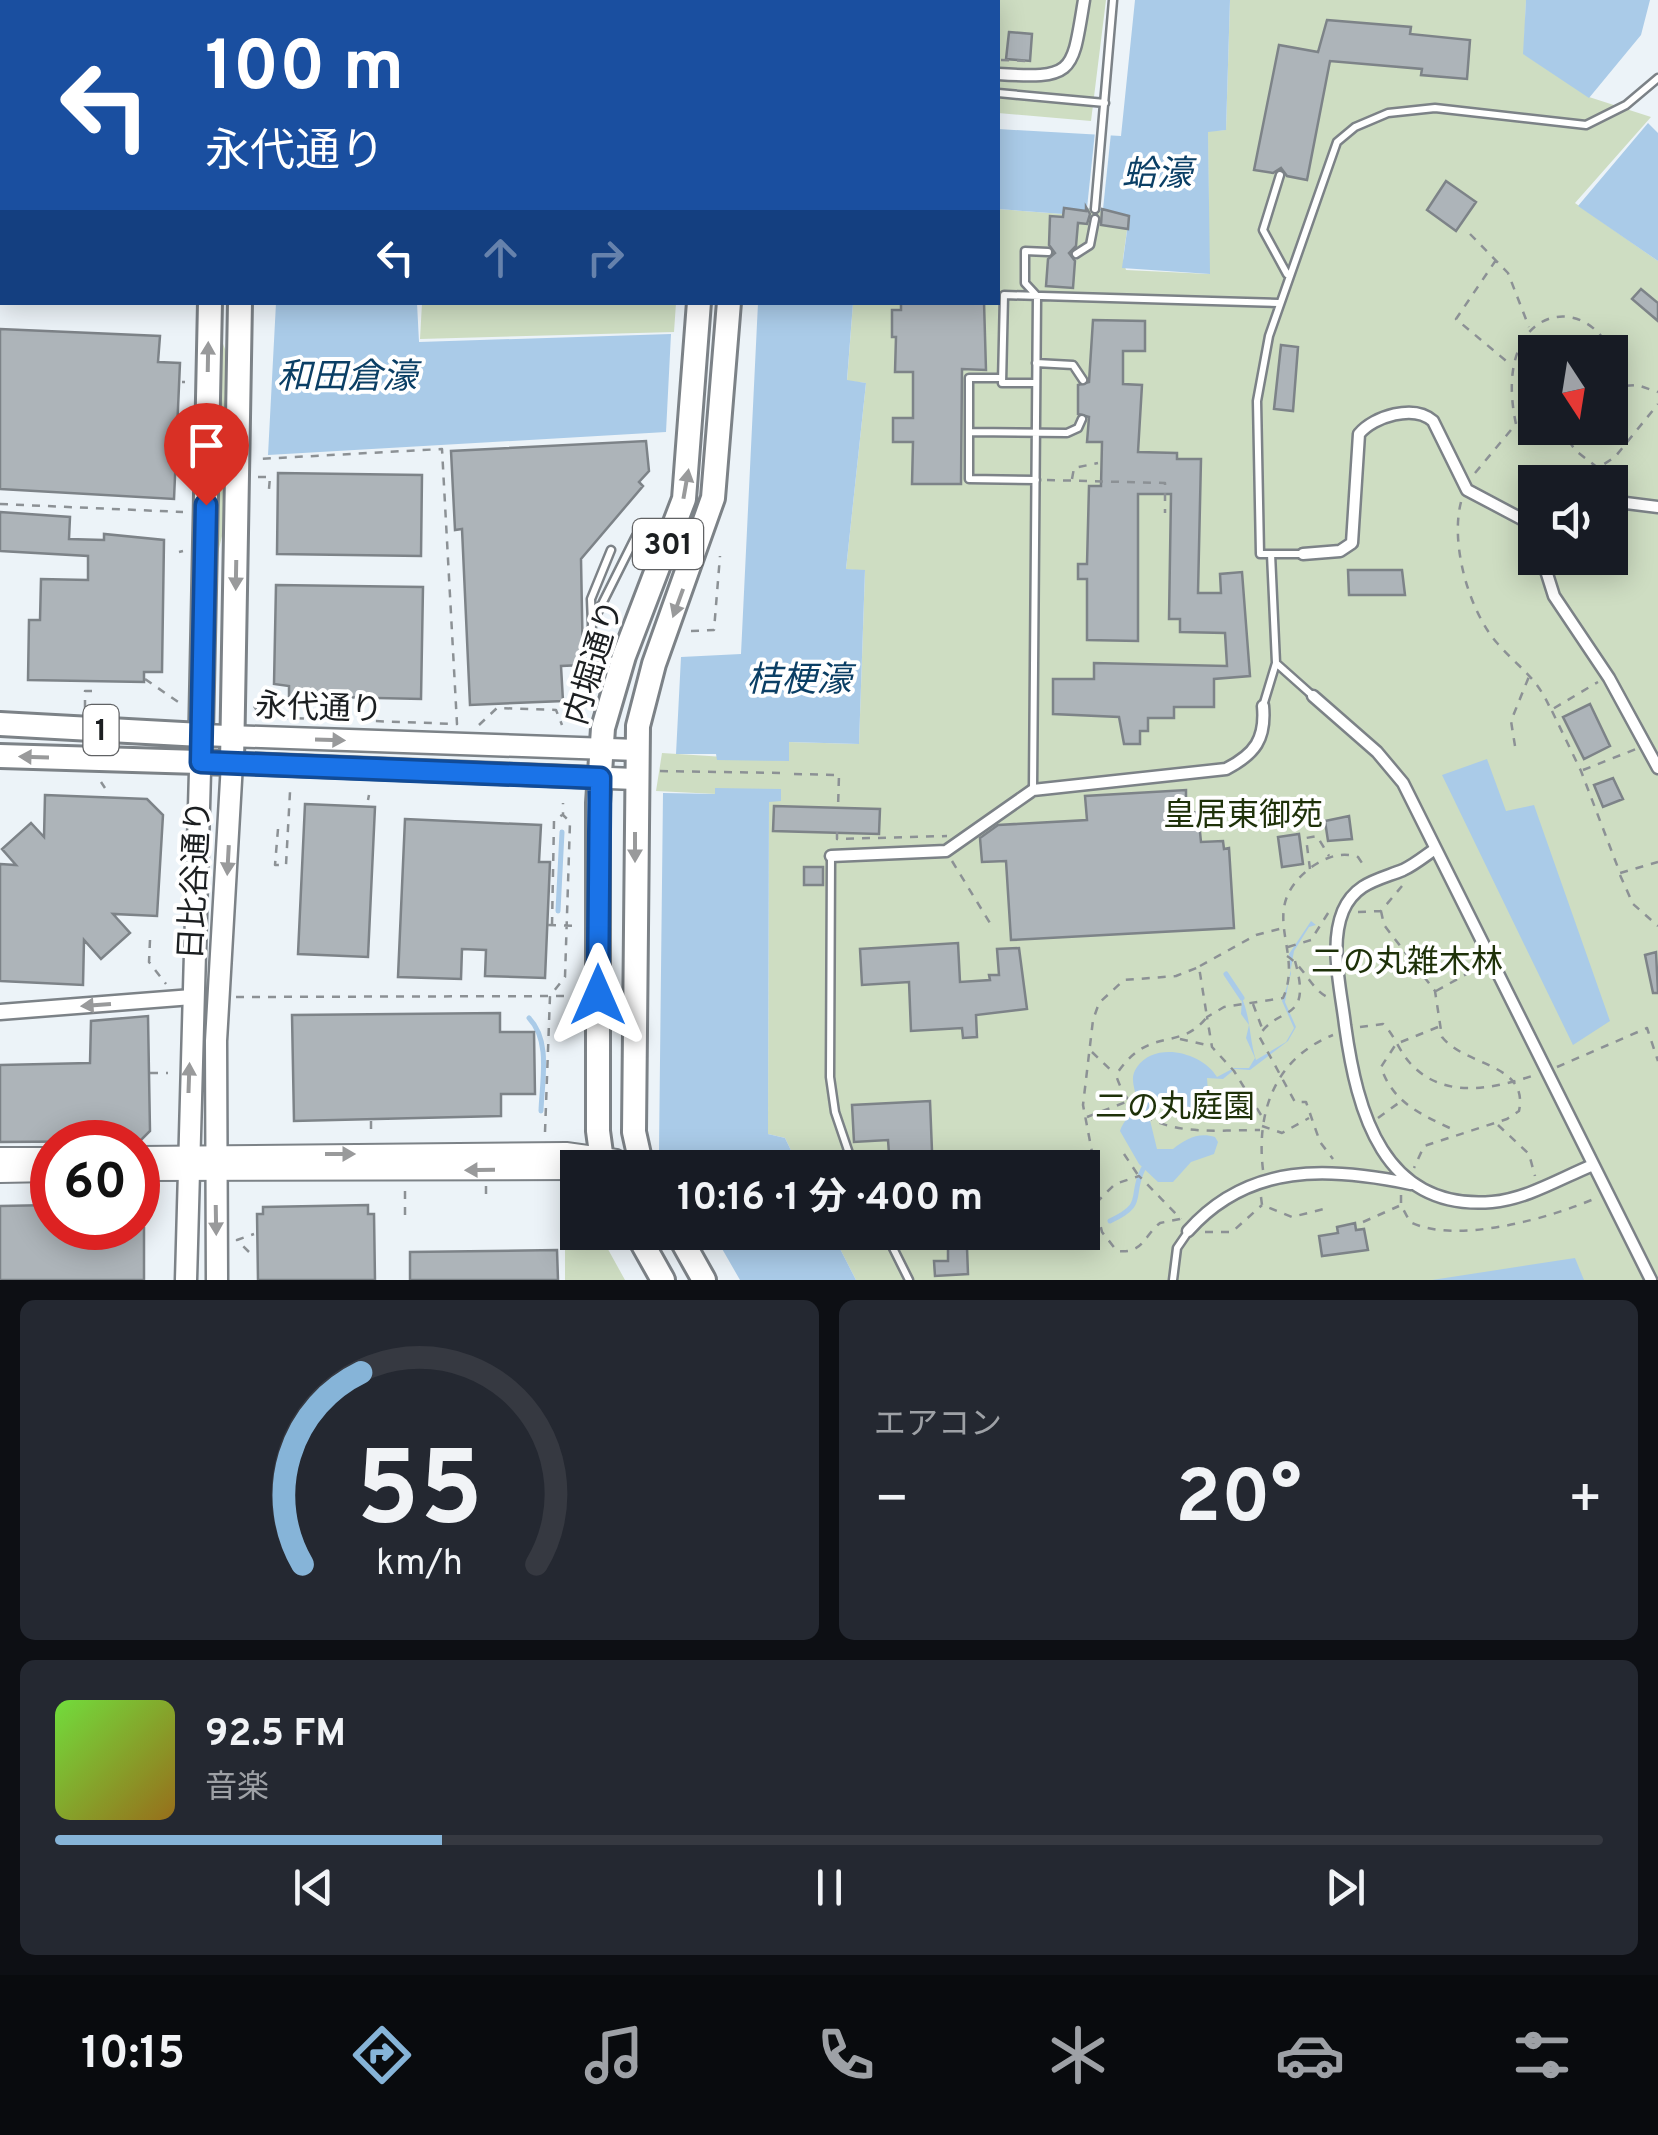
<!DOCTYPE html>
<html lang="ja">
<head>
<meta charset="utf-8">
<style>
  body { margin:0; font-family:Overpass,"Noto Sans JP",sans-serif; background:#242831; color:#f1f3f6; height:100vh; display:flex; flex-direction:column; font-size:38px; white-space:nowrap }
  * { box-sizing:border-box; margin:0 }
  p { font-size:32px; color:#9ea1a6 }
  .icon { flex:none; width:55px; height:55px; fill:none; stroke:currentColor; stroke-width:2; stroke-linecap:round; stroke-linejoin:round }
  .map { position:relative; height:1280px; overflow:hidden }
  .details { display:flex; flex-direction:column; gap:20px; padding:20px; background:#0d0f14; flex:1 }
  .details>* { flex:none }
  .banner { position:absolute; left:0px; top:0px; width:1000px; height:305px; box-shadow:0 5px 25px #0003; background:#1a4fa0; color:#fff; overflow:hidden }
  .needle { width:65px; rotate:168deg }
  .controls { position:absolute; left:1518px; top:335px; display:grid; gap:20px }
  .controls a { display:grid; place-items:center; width:110px; height:110px; border-radius:0px; background:#171b24; box-shadow:0 5px 25px #0003; font-size:50px }
  .speed { position:absolute; left:30px; top:1120px; display:flex; gap:20px; font-size:50px; font-weight:700; text-align:center }
  .speed>* { display:grid; place-content:center; width:130px; height:130px; border-radius:50%; background:#171b24; box-shadow:0 5px 25px #0003; line-height:1 }
  .speed .limit { border:15px solid #d22; background:#fff; color:#111 }
  .pin { position:absolute; display:grid; place-items:center; width:85px; height:85px; color:#fff; margin:-102px -42px; border-radius:50% 50% 50% 0; rotate:-45deg; box-shadow:0 0 10px #0007 }
  .pin .icon { rotate:45deg }
  .me { position:absolute; width:110px; margin:-55px; rotate:0deg; stroke-linejoin:round; filter:drop-shadow(0 0 8px #0008) }
  .turn { display:flex; align-items:center; gap:35px; height:210px; padding:0 40px; font-size:45px }
  .turn .icon { width:130px; height:130px; stroke-width:2.5 }
  .turn b { display:block; font-size:70px; line-height:85px }
  .lanes { display:flex; align-items:center; height:95px; padding:0 40px; background:#0003; justify-content:center; gap:50px; direction:ltr }
  .lanes .off { opacity:.35 }
  .big { font-size:75px; font-weight:700; line-height:1.1 }
  .details .card { flex:1; display:flex; flex-direction:column; justify-content:center; gap:15px; min-width:0; padding:0 35px; border-radius:15px; background:#242831 }
  .details .dial { align-items:center; gap:0 }
  .dial svg { height:260px; overflow:visible; fill:none; stroke:#363941; stroke-width:7; stroke-linecap:round; text-anchor:middle }
  .dial text { fill:#f1f3f6; stroke:none }
  .song { display:flex; align-items:center; gap:30px }
  .cover { width:120px; height:120px; border-radius:15px; background:linear-gradient(135deg,hsl(100 70% 55%),hsl(40 70% 35%)) }
  .played { height:10px; border-radius:5px; background:linear-gradient(90deg,#86b4d8 25%,#363941 25%) }
  .keys { display:flex; justify-content:space-around; direction:ltr }
  .heat { display:flex; justify-content:space-between; align-items:center; font-size:55px; direction:ltr }
  .details .tiles { flex:1; display:grid; gap:20px; grid-template-columns:1fr 1fr }
  .card:last-child { grid-column:span 2 }
  .trip { position:absolute; left:560px; top:1150px; width:540px; height:100px; border-radius:0px; background:#171b24; box-shadow:0 5px 25px #0003; font-weight:700; line-height:100px; text-align:center }
  .tab-bar { display:flex; height:160px; justify-content:space-around; align-items:center; background:#090b0e; color:#9ea1a6 }
  .tab-bar .icon { width:70px; height:70px }
  .tab-bar .selected { color:#86b4d8 }
  .tab-bar b { font-size:45px; color:#f1f3f6 }
  .map>svg:first-child { display:block }
  .green { fill:#ceddc2; fill-rule:evenodd }
  .water { fill:#aacbe8 }
  .pier { fill:#ecf3f8 }
  .lines { fill:none; stroke-linecap:round; stroke-linejoin:round }
  .stream { stroke:#aacbe8; stroke-width:5 }
  .building { fill:#adb4b9; stroke:#7d8388; stroke-width:2.5 }
  .service-casing { stroke:#7c8287; stroke-width:11 }
  .pedestrian-casing { stroke:#7c8287; stroke-width:15 }
  .minor-casing { stroke:#7c8287; stroke-width:19 }
  .tertiary-casing { stroke:#7c8287; stroke-width:22 }
  .secondary-casing { stroke:#7c8287; stroke-width:25 }
  .primary-casing { stroke:#7c8287; stroke-width:28 }
  .trunk-casing { stroke:#7c8287; stroke-width:28 }
  .path { stroke:#8c9195; stroke-width:2.5; stroke-dasharray:8 8; stroke-linecap:butt }
  .service { stroke:#fff; stroke-width:6 }
  .pedestrian { stroke:#fff; stroke-width:10 }
  .minor { stroke:#fff; stroke-width:14 }
  .tertiary { stroke:#fff; stroke-width:18 }
  .secondary { stroke:#fff; stroke-width:20 }
  .primary { stroke:#fff; stroke-width:22 }
  .trunk { stroke:#fff; stroke-width:22 }
  .oneway { fill:#999a9b }
  .route-casing { stroke:#114b97; stroke-width:25 }
  .route { stroke:#1a73e8; stroke-width:18 }
  .labels { text-anchor:middle; stroke-width:8; stroke-linejoin:round; paint-order:stroke }
  .shield { fill:#fff; stroke:#606264; stroke-width:2.5 }
  .shield-label { font-size:30px; font-weight:bold; fill:#1c1f21 }
  .street-label { font-size:32px; fill:#1c1f21; stroke:#fff }
  .park-label { font-size:32px; fill:#1e3109; stroke:#fff }
  .water-label { font-size:35px; font-style:italic; fill:#0b3f65; stroke:#fff }
</style>
</head>
<body>
<div class="map">
<svg width="1658" height="1280" viewBox="0 0 1658 1280">
  <rect width="100%" height="100%" fill="#ecf3f8"/>
  <path class="green" d="M796 0H1106L1091 121 998 113V2Z
    M1230 0H1526L1524 54 1589 97 1651 117 1575 203 1658 261V1280H856L832 1233 1082 1232V1168L799 1167 785 1138 768 1134 769 801 781 800 715 789 716 794 656 791 662 753 788 761V742L859 744 865 571 846 569 866 383 847 381 853 303 998 302V209L1063 214 1064 208H1087L1129 216 1123 259 1126 270 1209 274 1208 131 1226 130ZM1535 352H1610V428H1535ZM1535 482H1610V558H1535Z
    M676 303 674 332 420 339 422 303Z
    M222 341 229 360 226 519 218 553Z
    M565 1188 577 1194 578 1232 599 1233 625 1280H565Z"/>
  <path class="water" d="M1135 0H1230L1226 130 1208 132 1210 274 1122 268 1129 216 1087 208 1086 211 1064 209 1063 214 998 209V129L1121 136Z
    M1526 0H1650L1641 35 1589 98 1523 54Z
    M1648 123 1658 133V261L1578 206Z
    M276 303H417L419 342 671 334 666 432 268 455Z
    M758 303H853L847 380 866 383 846 569 865 570 859 744 789 742V761L717 760 716 754H676L681 657 741 654Z
    M1487 759 1506 811 1534 805 1610 1021 1573 1045 1442 775Z
    M715 788 781 789V801L769 802 768 1134 785 1138 799 1167H671L659 1150 663 793 715 794Z
    M1311 921 1316 925 1309 927 1294 951 1285 1002 1296 1027 1288 1041 1250 1070 1235 1069 1223 1079 1207 1078 1210 1119 1189 1121 1162 1105 1148 1112 1157 1149H1173C1186 1139 1198 1132 1215 1137L1218 1142 1214 1154 1191 1162 1173 1182H1158L1139 1164 1120 1131C1123 1120 1133 1115 1135 1105 1139 1091 1127 1081 1137 1067 1156 1040 1203 1053 1217 1077L1234 1068H1249L1255 1058 1246 1038 1249 1025 1241 1014 1242 998C1251 1020 1249 1038 1256 1060L1286 1042 1294 1028 1282 1001 1291 974 1289 954Z
    M713 1233H832L856 1280H740Z
    M1575 1258 1584 1280H1432Z"/>
  <path class="pier" d="M1095 132 1111 133 1103 209 1087 208Z"/>
  <g class="lines">
    <path class="stream" d="M558 911 562 832
      M1226 974 1242 998
      M529 1018C551 1041 542 1080 541 1111
      M1110 1221C1147 1204 1129 1197 1143 1169"/>
  </g>
  <path class="building" d="M1327 20 1411 27 1410 34 1470 40 1467 79 1421 75 1422 69 1330 61 1307 180 1287 176 1281 168 1273 173 1254 170 1279 45 1318 52Z
    M1009 32 1032 34 1030 61 1006 59Z
    M1446 181 1476 202 1456 231 1427 210Z
    M1086 207 1090 214 1087 224 1078 223 1076 246 1069 253 1075 261 1073 288 1046 286 1048 259 1055 253 1049 245 1050 216 1063 217 1064 208 1086 211Z
    M1102 209 1129 216 1128 229 1101 225Z
    M1641 289 1658 303V321L1632 299Z
    M901 302H984L986 370 962 369 961 484H912L913 442H893V418H913V372H895L896 337H892V310H901Z
    M1093 320 1145 321V351H1123V384L1142 385 1138 452 1177 453V459H1201L1198 593H1221L1220 574 1242 572 1250 676 1214 679V707H1174V718H1148V731H1140V744H1124L1119 717 1053 714V679H1094V663L1227 666 1225 633 1180 632V619H1169L1171 494H1138V641L1087 640V579H1078V564H1087L1089 486H1101L1102 442H1087L1089 417 1078 414V385L1089 382Z
    M0 329 160 336 158 362 180 363 174 499 0 489Z
    M1281 345 1298 347 1293 411 1274 409Z
    M646 441 649 471 639 482 643 486 581 559 583 665 561 666 563 701 470 705 462 529 455 530 451 451Z
    M278 473 422 475 421 556 277 554Z
    M0 512 70 517 69 539 104 540V534L164 540 162 672H144V682L28 680 29 620H40L41 579 88 580V556L0 551Z
    M1348 570H1402L1405 595H1349Z
    M276 585 423 587 421 699 289 696V686L274 684Z
    M1590 704 1610 746 1584 759 1563 717Z
    M1613 778 1623 799 1603 807 1594 785Z
    M1186 790V813L1198 812 1201 842 1223 841 1224 849 1229 848 1234 928 1011 940 1006 861 982 862 980 838 998 825 1087 820 1085 796Z
    M45 795 147 799 163 815 157 916 113 914 130 933 101 959 84 940 83 985 0 981V864L16 865 2 849 31 823 44 837Z
    M305 804 375 807 368 957 298 954Z
    M774 806 880 809 879 834 773 831Z
    M1349 816 1352 839 1328 841 1325 821Z
    M405 819 541 825 539 862H550L545 978 485 976 486 950 462 949 461 979 398 977Z
    M1299 834 1303 864 1282 867 1278 837Z
    M804 867H823V885H804Z
    M958 943 960 982 990 980 989 975H999L997 949 1019 948 1027 1009 976 1015 977 1037 963 1038 962 1028 911 1031 909 982 862 985 860 949Z
    M1656 952 1658 993H1653L1645 955Z
    M500 1013V1032H534L535 1094H501V1116L294 1121 292 1015Z
    M148 1016 150 1131 140 1141 0 1142V1065L90 1063 91 1021Z
    M930 1101 932 1151 964 1152 965 1168H890L888 1140 854 1142 852 1105Z
    M52 1205V1228H144V1280H0V1206Z
    M368 1205V1214H374L375 1280H258L257 1214H263V1207Z
    M1355 1223 1356 1230 1364 1229 1368 1250 1322 1256 1319 1236 1338 1233 1337 1227Z
    M948 1232H1042V1246L967 1248 968 1274 935 1276 934 1261H948Z
    M557 1250 558 1280H410V1252Z"/>
  <g class="lines">
    <g class="service-casing">
      <path id="service" d="M910 2 911 0
        M998 93 1105 103
        M1280 175 1263 230 1287 274
        M1095 209 1113 0
        M1076 254 1090 245 1095 219
        M1036 363 1073 365 1083 380
        M1002 378H969V479L1036 480
        M1036 383H1002L1004 295 1278 303
        M969 432 1067 433 1078 428 1082 419
        M611 550 591 599 592 624 636 536 661 547
        M1271 554 1276 663 1313 696
        M1302 554H1260L1257 401 1269 336 1337 142 1355 127 1388 113 1435 108 1586 125 1626 105 1658 78
        M592 624 591 654 616 662
        M1263 706 1276 663
        M1033 789 1037 296 1025 283V251L1048 252
        M831 856 830 1077 835 1112 854 1168
        M885 1232 909 1280
        M1173 1280 1177 1248 1188 1232"/>
    </g>
    <g class="pedestrian-casing">
      <path id="pedestrian" d="M948 2 949 0
        M998 74C1075 79 1072 73 1084 0
        M1610 501 1658 507
        M1303 554 1340 551 1352 543 1359 434C1374 416 1414 404 1433 421L1467 490 1535 526
        M1542 558 1554 596 1609 678 1658 768
        M1313 696 1377 752 1403 783 1651 1280
        M1435 849C1425 856 1414 865 1403 870 1378 880 1355 883 1343 911 1329 945 1341 990 1345 1025 1357 1112 1383 1211 1492 1202 1527 1199 1561 1178 1593 1165
        M831 856 946 851 1033 790 1226 769C1255 754 1266 739 1263 706
        M1188 1231C1249 1162 1330 1167 1411 1184"/>
    </g>
    <g class="minor-casing">
      <path id="minor" d="M0 1012 192 997"/>
    </g>
    <g class="tertiary-casing">
      <path id="tertiary" d="M0 293H2
        M138 1156 566 1152 616 1159 636 1168
        M0 1157H52
        M138 1171 578 1170
        M0 1173 52 1172"/>
    </g>
    <g class="secondary-casing">
      <path id="secondary" d="M0 0 42 2
        M186 1280 201 735 637 750
        M217 1280 216 1041 232 763 635 779"/>
    </g>
    <g class="primary-casing">
      <path id="primary" d="M736 2V0
        M769 2V0
        M603 1168 598 1131V803L603 728 624 656 684 499 699 302
        M642 1168 634 1132 638 726 654 664 713 498 729 302
        M636 1232 663 1280
        M677 1232 704 1280"/>
    </g>
    <g class="trunk-casing">
      <path id="trunk" d="M224 2V0
        M253 2V0
        M0 724 201 735 210 302
        M0 756 232 763 240 302"/>
    </g>
    <path class="path" d="M1001 60 1028 61
      M1470 234 1508 273 1529 327
      M1496 260 1456 319 1511 365
      M182 382H185
      M1610 387 1637 385 1658 392
      M1518 423 1535 417
      M1559 428 1576 451 1598 468 1615 457 1658 404
      M1598 469V482
      M1475 473 1516 424C1488 294 1609 283 1620 385
      M258 477H270L269 489
      M1072 479 1074 468 1098 463
      M1047 480 1165 483V513
      M1461 502C1450 544 1469 612 1498 644 1521 670 1536 676 1551 710L1598 682
      M0 504 183 512
      M179 552 183 551
      M691 631 714 630 720 556
      M145 679 181 704
      M344 704 347 719
      M254 706 261 717 457 724 442 449 259 459
      M85 708V691H93
      M1552 711 1581 771 1620 873 1658 862
      M479 725 497 708 556 710 562 725
      M1515 746 1511 721 1530 674
      M1583 770 1636 749
      M660 771 784 773
      M794 774 839 775 838 808
      M101 782 105 788
      M368 800 369 795
      M278 829 275 865H286L290 792
      M837 832V839L947 836
      M952 861 993 928
      M1310 869 1306 838 1317 836 1329 856
      M1620 875 1633 904 1658 926
      M1381 911 1384 925 1435 991 1442 1037C1466 1067 1529 1063 1519 1111L1507 1119 1424 1146 1414 1168
      M1358 912 1381 911 1402 886
      M548 925 576 926
      M552 925 554 821 562 815
      M150 940 149 962 166 984
      M1288 947 1311 940 1330 910
      M1287 956C1305 967 1312 992 1330 998
      M1295 961C1313 1025 1278 1004 1259 1036L1295 1102H1306L1320 1142 1333 1159
      M1200 966 1256 935 1283 928
      M1436 991 1481 966
      M236 997 575 996
      M1253 1004 1262 1028
      M1360 1027 1383 1024C1394 1034 1399 1051 1410 1063 1443 1100 1493 1089 1535 1075
      M1438 1027 1396 1044 1381 1067C1393 1104 1423 1115 1456 1131
      M1180 1039 1211 1046
      M1092 1052 1115 1074
      M1557 1067 1647 1028 1658 1061
      M150 1073H168
      M1261 1115 1234 1071 1212 1047 1207 1017 1224 1007 1283 998C1305 949 1254 909 1313 866 1328 856 1342 852 1358 857L1366 869
      M1087 1117 1126 1102
      M1378 1118 1400 1102
      M371 1121V1137
      M1498 1125 1529 1154 1535 1176
      M1262 1126 1282 1133 1309 1118
      M545 1132 550 996 565 977 570 822 563 815V803
      M1124 1154 1138 1175
      M1263 1170C1256 1112 1275 1058 1333 1035
      M486 1186V1200
      M1401 1195V1205L1410 1222C1456 1245 1551 1218 1596 1198
      M1261 1197 1262 1205 1292 1217 1324 1209
      M1096 1203 1115 1184 1139 1176 1181 1219
      M405 1215V1185
      M1180 1219 1160 1223C1143 1237 1143 1254 1117 1251L1102 1232 1089 1179 1092 1152 1083 1105 1093 1020 1099 1003 1124 980 1176 976 1199 967 1207 1017C1179 1053 1149 1024 1116 1075 1137 1141 1204 1130 1260 1130
      M1363 1222 1399 1206
      M1205 1232H1232L1262 1205
      M249 1252 237 1240 254 1234"/>
    <use href="#service" class="service"/>
    <use href="#pedestrian" class="pedestrian"/>
    <use href="#minor" class="minor"/>
    <use href="#tertiary" class="tertiary"/>
    <use href="#secondary" class="secondary"/>
    <use href="#primary" class="primary"/>
    <use href="#trunk" class="trunk"/>
  </g>
  <defs><path id="oneway-solid" d="M-6-.8H1V-3.2L6.5 0L1 3.2V.8H-6Z" transform="scale(2.5)"/></defs>
  <g class="oneway">
    <use href="#oneway-solid" transform="translate(208 357) rotate(-89)"/>
    <use href="#oneway-solid" transform="translate(686 484) rotate(-80)"/>
    <use href="#oneway-solid" transform="translate(236 575) rotate(91)"/>
    <use href="#oneway-solid" transform="translate(678 603) rotate(110)"/>
    <use href="#oneway-solid" transform="translate(330 740) rotate(2)"/>
    <use href="#oneway-solid" transform="translate(34 757) rotate(-178)"/>
    <use href="#oneway-solid" transform="translate(635 847) rotate(90)"/>
    <use href="#oneway-solid" transform="translate(228 860) rotate(93)"/>
    <use href="#oneway-solid" transform="translate(96 1005) rotate(176)"/>
    <use href="#oneway-solid" transform="translate(189 1078) rotate(-88)"/>
    <use href="#oneway-solid" transform="translate(340 1154)"/>
    <use href="#oneway-solid" transform="translate(480 1170) rotate(179)"/>
    <use href="#oneway-solid" transform="translate(216 1220) rotate(89)"/>
  </g>
  <g class="lines">
    <g class="route-casing">
      <path id="route" d="M206 505 201 762 600 778 598 995"/>
    </g>
    <use href="#route" class="route"/>
  </g>
  <g class="labels">
    <g class="shield">
      <rect x="633" y="519" width="70" height="50" rx="8"/>
      <rect x="83.5" y="705" width="35" height="50" rx="8"/>
    </g>
    <g class="shield-label">
      <text x="668" y="554">301</text>
      <text x="101" y="740">1</text>
    </g>
    <g class="street-label">
      <text transform="translate(593 662) rotate(-73)" y="11">内堀通り</text>
      <text transform="translate(319 707) rotate(2)" y="11">永代通り</text>
      <text transform="translate(194 880) rotate(-87)" y="11">日比谷通り</text>
    </g>
    <g class="park-label">
      <text x="1243" y="825">皇居東御苑</text>
      <text x="1407" y="972">二の丸雑木林</text>
      <text x="1175" y="1117">二の丸庭園</text>
    </g>
    <g class="water-label">
      <text x="1157" y="185">蛤濠</text>
      <text x="347" y="388">和田倉濠</text>
      <text x="799" y="691">桔梗濠</text>
    </g>
  </g>
</svg>
<div class="controls">
<a><svg class="needle" viewBox="-14 -14 28 28"><path d="M0-13l5 13h-10z" fill="#e53935"/><path d="M0 13l5-13h-10z" fill="#9ea1a6"/></svg></a>
<a><svg class="icon" aria-label="sound" viewBox="0 0 24 24"><path d="M4 9h4l5-4v14l-5-4H4zM17 9q2 3 0 6"/></svg></a>
</div>
<div class="speed"><div class="limit">60</div></div>
<div class="pin" style="left:206px;top:505px;background:#d93025"><svg class="icon" aria-label="arrive" viewBox="0 0 24 24"><path d="M6 21V4h12l-3 4 3 4H6"/></svg></div>
<svg class="me" style="left:598px;top:995px" viewBox="-20 -20 40 40"><path d="M0-17L14 15 0 8-14 15z" fill="#1a73e8" stroke="#fff" stroke-width="4"/></svg>
<div class="trip">10:16 · 1 分 · 400 m</div>
<div class="banner">
<div class="turn"><svg class="icon" aria-label="left" viewBox="0 0 24 24"><path d="M17 20v-9H6M10 6l-5 5 5 5"/></svg><div><b>100 m</b>永代通り</div></div>
<div class="lanes"><svg class="icon" aria-label="left" viewBox="0 0 24 24"><path d="M17 20v-9H6M10 6l-5 5 5 5"/></svg><svg class="icon off" aria-label="ahead" viewBox="0 0 24 24"><path d="M12 20V5M6 11l6-6 6 6"/></svg><svg class="icon off" aria-label="right" viewBox="0 0 24 24"><path d="M7 20v-9h11M14 6l5 5-5 5"/></svg></div>
</div>
</div>
<section class="details">
<div class="tiles">
<div class="card dial"><svg viewBox="0 0 100 80">
<path d="M14 69A42 42 0 1 1 86 69"/>
<path d="M14 69A42 42 0 0 1 32 10" stroke="#86b4d8"/>
<text x="50" y="56" font-size="32" font-weight="700">55</text>
<text x="50" y="72" font-size="11">km/h</text>
</svg></div>
<div class="card"><p>エアコン</p>
<div class="heat"><a>−</a><b class="big">20°</b><a>+</a></div>
</div>
<div class="card">
<div class="song"><i class="cover"></i><div><b>92.5 FM</b><p>音楽</p></div></div>
<div class="played"></div>
<div class="keys"><svg class="icon" aria-label="previous" viewBox="0 0 24 24"><path d="M18 5L8 12l10 7zM5 5v14"/></svg><svg class="icon" aria-label="pause" viewBox="0 0 24 24"><path d="M8 5v14M16 5v14"/></svg><svg class="icon" aria-label="next" viewBox="0 0 24 24"><path d="M6 5l10 7-10 7zM19 5v14"/></svg></div>
</div>
</div>
</section>
<nav class="tab-bar">
<b>10:15</b>
<svg class="icon selected" aria-label="directions" viewBox="0 0 24 24"><path d="M12 3l9 9-9 9-9-9zM9 14v-3h6M13 9l2 2-2 2"/></svg>
<svg class="icon" aria-label="music" viewBox="0 0 24 24"><path d="M9 18V5l10-2v13"/><circle cx="6" cy="18" r="3"/><circle cx="16" cy="16" r="3"/></svg>
<svg class="icon" aria-label="phone" viewBox="0 0 24 24"><path d="M5 4h4l2 5-3 2q2 4 5 5l2-3 5 2v4C11 20 4 13 5 4z"/></svg>
<svg class="icon" aria-label="climate" viewBox="0 0 24 24"><path d="M12 3v18M4 7l16 10M4 17L20 7"/></svg>
<svg class="icon" aria-label="car" viewBox="0 0 24 24"><path d="M5 17H2v-5l4-1 3-4h7l3 4 3 1v5h-3M9 17h6M6 11h13"/><circle cx="7" cy="17" r="2"/><circle cx="17" cy="17" r="2"/></svg>
<svg class="icon" aria-label="filters" viewBox="0 0 24 24"><path d="M4 7h16M4 17h16"/><circle cx="9" cy="7" r="2"/><circle cx="15" cy="17" r="2"/></svg>
</nav>
</body>
</html>
